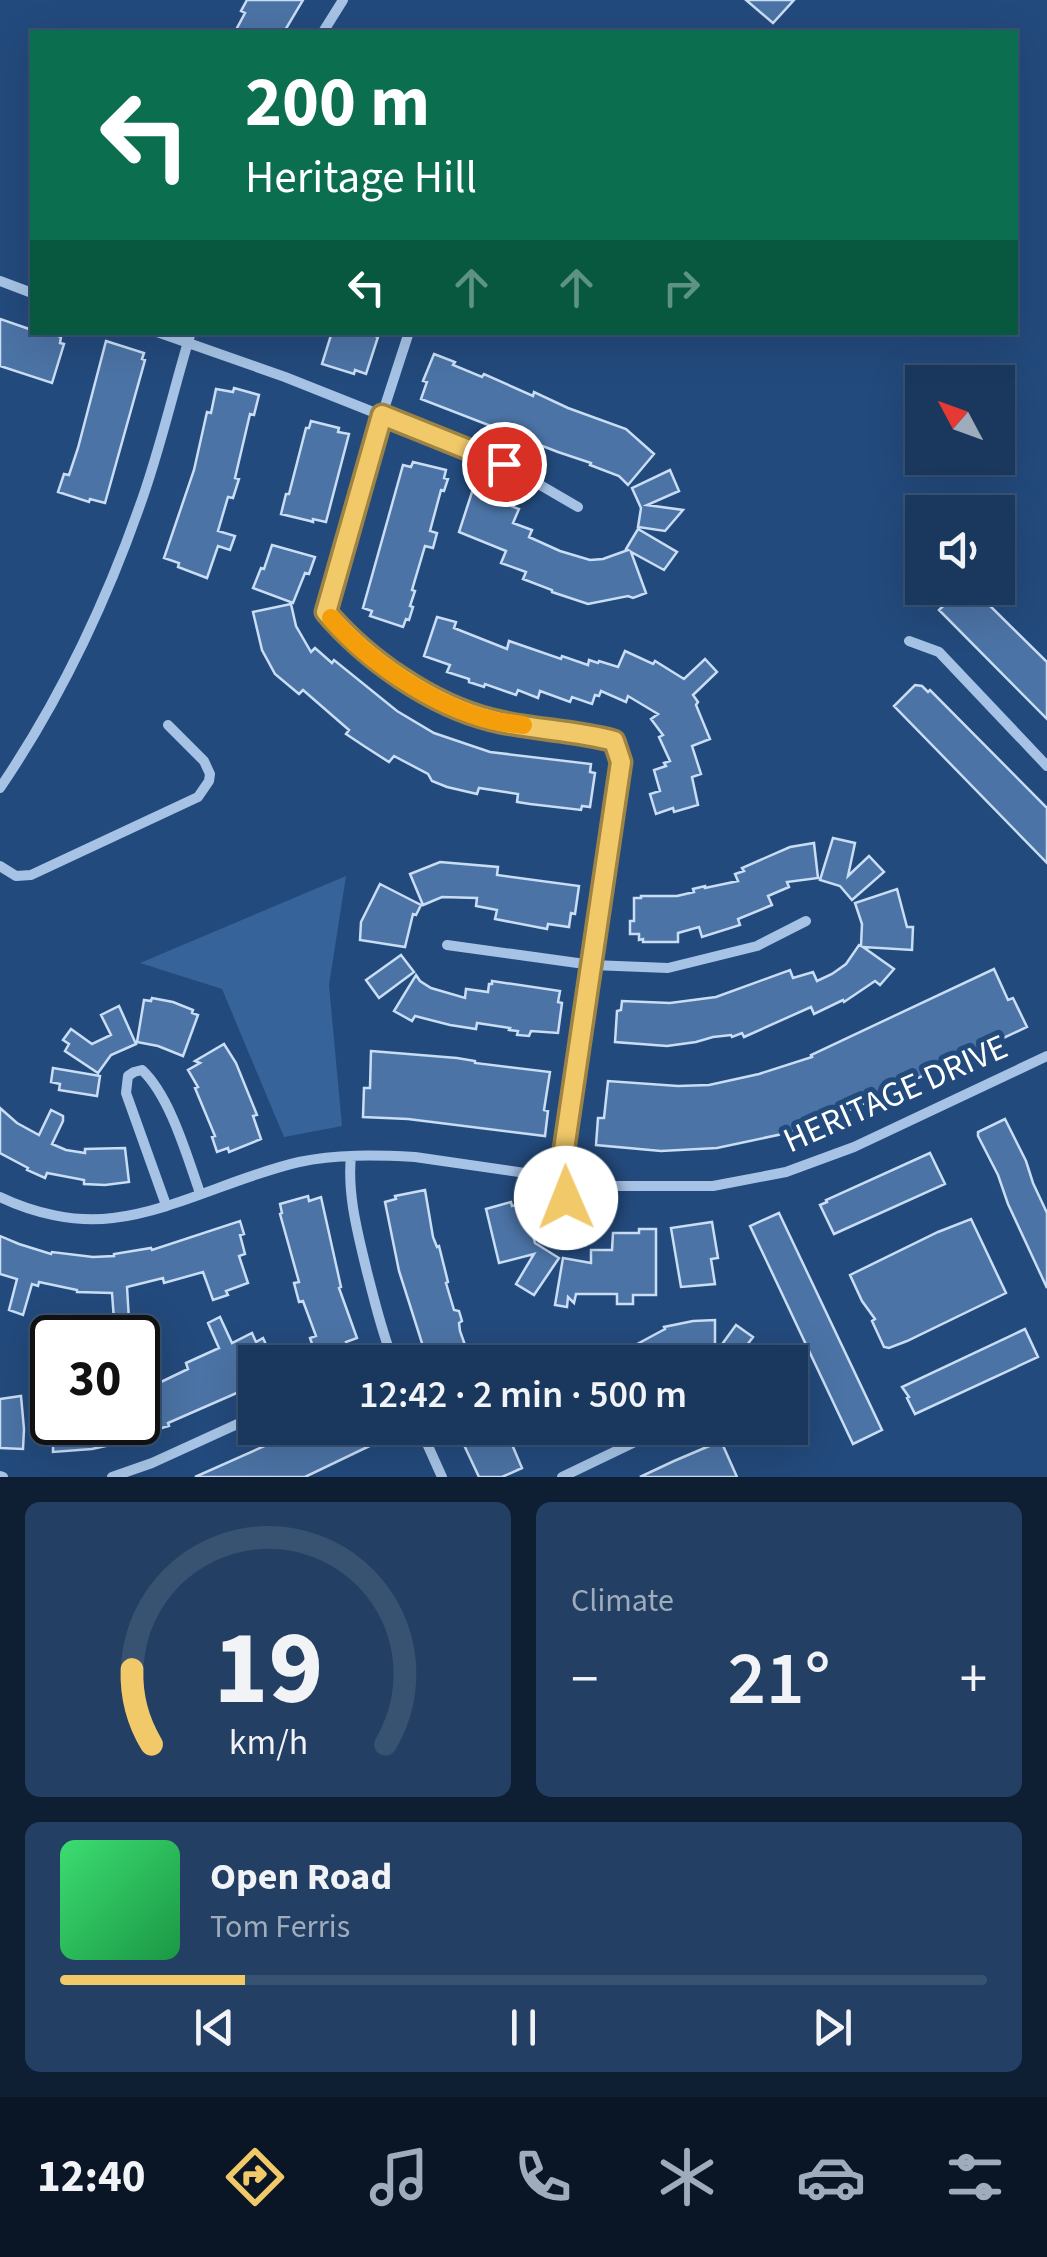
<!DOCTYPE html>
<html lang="en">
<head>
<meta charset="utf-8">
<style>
  body { margin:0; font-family:"Source Sans 3",sans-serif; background:#233f63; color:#f1f3f6; height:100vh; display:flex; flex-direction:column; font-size:38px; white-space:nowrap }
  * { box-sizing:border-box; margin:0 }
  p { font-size:32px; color:#9facbc }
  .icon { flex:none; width:55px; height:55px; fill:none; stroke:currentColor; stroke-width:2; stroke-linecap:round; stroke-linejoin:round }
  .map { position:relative; height:1477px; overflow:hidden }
  .panel { display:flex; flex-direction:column; gap:25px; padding:25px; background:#0e1f33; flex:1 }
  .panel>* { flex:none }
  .top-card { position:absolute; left:30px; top:30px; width:988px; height:305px; border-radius:0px; box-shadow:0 10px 40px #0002,0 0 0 2px #385272; background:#0b6e4f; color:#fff; overflow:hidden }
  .needle { width:65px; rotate:311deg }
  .tools { position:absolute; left:905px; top:365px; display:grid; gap:20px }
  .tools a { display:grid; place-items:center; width:110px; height:110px; border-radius:0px; background:#1a385d; box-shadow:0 10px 40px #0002,0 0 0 2px #385272; font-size:50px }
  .speed { position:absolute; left:30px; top:1315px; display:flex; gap:20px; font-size:50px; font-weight:700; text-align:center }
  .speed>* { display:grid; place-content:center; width:130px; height:130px; border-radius:50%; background:#1a385d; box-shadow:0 10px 40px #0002,0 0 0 2px #385272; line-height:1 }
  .speed .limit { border:5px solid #111; border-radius:15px; background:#fff; color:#111 }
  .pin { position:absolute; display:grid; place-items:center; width:85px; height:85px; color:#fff; margin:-42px; border:5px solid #fff; border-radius:50%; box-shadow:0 2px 10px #0007 }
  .me { position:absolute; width:110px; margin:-55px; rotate:359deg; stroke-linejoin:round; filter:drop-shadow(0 0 8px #0008) }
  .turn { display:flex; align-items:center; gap:35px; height:210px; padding:0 50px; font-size:45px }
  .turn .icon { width:130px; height:130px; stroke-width:2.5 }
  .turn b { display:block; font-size:70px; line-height:85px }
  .lanes { display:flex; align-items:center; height:95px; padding:0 50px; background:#0003; justify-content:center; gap:50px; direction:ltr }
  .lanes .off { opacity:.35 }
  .big { font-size:75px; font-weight:600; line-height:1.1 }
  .panel .tile { flex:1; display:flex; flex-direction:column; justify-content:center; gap:15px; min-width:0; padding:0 35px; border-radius:15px; background:#233f63 }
  .panel .dial { align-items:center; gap:0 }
  .dial svg { height:260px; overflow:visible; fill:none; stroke:#385272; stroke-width:7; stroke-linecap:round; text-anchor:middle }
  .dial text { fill:#f1f3f6; stroke:none }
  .song { display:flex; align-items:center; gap:30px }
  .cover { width:120px; height:120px; border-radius:15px; background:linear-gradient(135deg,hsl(140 70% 55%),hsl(140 70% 35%)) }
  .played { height:10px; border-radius:5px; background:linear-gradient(90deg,#f1c969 20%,#385272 20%) }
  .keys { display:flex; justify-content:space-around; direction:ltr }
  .heat { display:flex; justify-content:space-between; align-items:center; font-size:55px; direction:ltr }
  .panel .tiles { flex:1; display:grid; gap:25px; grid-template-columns:1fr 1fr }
  .tile:last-child { grid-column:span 2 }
  .trip { position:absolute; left:238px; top:1345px; width:570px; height:100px; border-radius:0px; background:#1a385d; box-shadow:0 10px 40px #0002,0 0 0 2px #385272; font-weight:600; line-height:100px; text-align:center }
  .menu { display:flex; height:160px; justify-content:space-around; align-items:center; background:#0a1625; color:#9facbc }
  .menu .icon { width:70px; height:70px }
  .menu .active { color:#f1c969 }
  .menu b { font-size:45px; color:#f1f3f6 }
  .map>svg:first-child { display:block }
  .green { fill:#36639a }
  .building { fill:#4b73a5; stroke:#c9ddf4; stroke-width:2.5 }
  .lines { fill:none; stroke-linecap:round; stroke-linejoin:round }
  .minor { stroke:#a6c3e5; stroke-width:10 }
  .route-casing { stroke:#9d8344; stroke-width:25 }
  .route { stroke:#f1c969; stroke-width:18 }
  .slow { stroke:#f59e0b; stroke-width:18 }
  .labels { text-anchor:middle; stroke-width:10; stroke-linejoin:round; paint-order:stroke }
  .street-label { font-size:35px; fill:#fff; stroke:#234a7c }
</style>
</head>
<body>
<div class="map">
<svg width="1047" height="1477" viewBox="0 0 1047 1477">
  <rect width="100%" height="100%" fill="#234a7c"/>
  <path class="green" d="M346 876 329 985 342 1126 284 1137 222 989 140 963Z"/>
  <path class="building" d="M247 0H303L284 32H245L237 28 245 13 241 11Z
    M746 0H794L773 23Z
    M0 319 32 330V332H47L61 337 60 343 64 344 52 383 0 366Z
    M332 332H365L378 337 366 374 355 370 354 374 322 364Z
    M106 341 144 353 142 359 145 360 105 503 90 499 89 502 58 492 64 474 69 475 78 448Z
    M434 354 455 362 453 365 482 377 484 374 533 396 534 392 568 408 626 429 654 454 628 485 619 476 590 465 591 463 558 452 421 399 427 382 423 381Z
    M234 388 259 395 254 415 250 414 235 478 239 479 233 498 228 497 218 531 235 536 230 550 218 546 207 578 178 567 179 563 164 558 194 470 207 412 211 413 216 389 233 392Z
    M311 421 339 428 338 432 349 434 326 522 313 519V522L310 521 281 514 286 494H289L306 428H309Z
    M413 462 446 470 444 478 448 479 444 491 441 490 430 531 437 533 433 548 425 546 412 590 415 591 410 606 413 607 409 620 406 619 403 627 370 616 372 611 363 608 403 465 411 467Z
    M670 470 679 491 647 505 683 510 665 531 638 527 641 508 632 488Z
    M474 486 491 493 489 498 519 509 513 523 532 530 529 537 560 551 590 560 603 559 628 550 626 549 638 529 677 552 664 570 631 552 646 593 633 598 628 596 588 604 552 592V590L523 579 526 572 501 563 506 551 459 532Z
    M272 545 315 557 309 574 305 573 293 603 253 588 261 568 264 569Z
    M962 588H972L1047 662V719L939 610Z
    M291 604 296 626 311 652 315 648 332 663 334 660 397 711 434 733 490 752 591 764 590 772 595 773 590 807 582 806 581 810 530 804 517 802 518 794 479 788 477 794 447 787 432 781 428 774 394 756 389 762 364 746 346 734 349 730 303 690 299 694 275 674 262 650 253 612Z
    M437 617 456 622 454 628 507 649 509 641 561 659 562 656 588 665 589 660 598 663 599 661 618 667 625 651 653 664 655 661 684 679 705 659 717 672 693 695 698 702 696 705 710 739 692 746 701 774 692 777 698 805 674 812 673 808 656 814 650 794 660 791 654 770 666 766 664 763 670 761 659 737 663 735 651 719 658 714 628 696 626 702 601 691 599 696 595 695 592 704 572 697 570 702 540 691 538 698 518 690 516 695 485 684 484 687 469 682V679L447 672 450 665 424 656Z
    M915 685 922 686 928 692 930 690 1047 808V863L894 706Z
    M833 838 855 843 848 876 869 856 884 872 852 900 840 886 820 880Z
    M814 843 818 878 787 882 789 887 768 896 772 905 738 919 740 925 702 937 699 927 678 933V942H643V939L639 940V934H630V921H634V898H641V896H677L694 892 693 889 705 886V888L738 881 735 874 744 871 742 868 790 847Z
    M440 862 498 867 497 875 579 886 575 914 571 913 569 927 548 924 547 929 495 919 497 910 476 906 477 898 442 897 423 905 410 874Z
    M380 884 421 905 416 915 413 914 405 947 360 940 361 922Z
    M897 889 907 927H913L912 950 863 947 894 969 880 985 875 981 844 1002 843 1000 814 1014 811 1007 744 1037 742 1033 732 1037 731 1035 713 1037 696 1042 667 1046 615 1042 617 1011 621 1010 622 1001 670 1003 716 997 790 970 793 978 813 972 817 981 832 974 846 964 859 945 861 946 862 924 855 903Z
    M401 955 414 972 379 998 366 980Z
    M994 969 1008 1000 1013 998 1027 1027 852 1109 801 1130 717 1148 661 1151 596 1145 598 1118H604L608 1081 678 1086 709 1085 759 1074 812 1057 811 1055Z
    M416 975 420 981 431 988 465 998 466 989 488 992 489 984H492V981L560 991 558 1002 562 1003 558 1033 531 1031 529 1036 517 1035 518 1031 509 1030 510 1028 477 1023 476 1029 450 1025 415 1016 412 1021 394 1011Z
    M152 998 173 1002 193 1010 192 1013 198 1015 183 1056 158 1046 137 1042 144 1000 151 1001Z
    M119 1006 136 1044 111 1055 98 1073 65 1051 69 1044 63 1040 71 1029 92 1044 111 1035 101 1015Z
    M224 1044 236 1063 257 1115 253 1116 261 1139 229 1152 228 1148 217 1152 212 1137 215 1136 195 1088 198 1087 188 1070 200 1063 195 1061Z
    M371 1051 457 1058 475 1061V1063L550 1072 544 1110 548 1111 545 1136 408 1119 363 1117 364 1088H370Z
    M53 1068 100 1076 97 1096 59 1090 60 1084 51 1082Z
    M0 1108 17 1123 39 1135 51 1110 63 1116V1121L52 1144 66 1150 85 1153V1149L125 1148 129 1182 105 1185 84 1184V1180L47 1173 45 1178 27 1170 28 1168 0 1153Z
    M1005 1119 1026 1161 1033 1183 1047 1213V1288L1008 1204 998 1175 978 1136V1132Z
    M930 1153 945 1184 834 1234 820 1205 827 1202 826 1200Z
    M425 1190 433 1237 437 1247 439 1246 448 1282 446 1283 454 1310 459 1311 462 1321 459 1323 460 1331 471 1362H428L399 1271 385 1202 396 1199 395 1196Z
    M308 1196 309 1201 321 1197 341 1287 339 1288 357 1338 346 1342 348 1348 317 1359 310 1338 316 1336 303 1301 299 1302 294 1283 299 1282 280 1214 282 1213 280 1204Z
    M511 1202 512 1206 516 1205 517 1211 526 1209 535 1243 559 1258 534 1295 516 1284 534 1254 499 1263 493 1238 486 1209Z
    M779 1213 882 1430 853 1444 750 1226Z
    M971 1219 1006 1293 907 1341 889 1348 884 1347 872 1321 875 1319 862 1301 850 1275 938 1232Z
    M240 1221 244 1234 240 1235 245 1254 239 1256 248 1283 226 1291 228 1295 213 1300 203 1272 164 1283 163 1278 127 1287 129 1320H114L112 1293 77 1292V1290L39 1282 38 1286 32 1284 23 1315 9 1310 17 1279 0 1274V1236L19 1244 51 1254 52 1252 93 1257 114 1256V1254L151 1248 152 1250Z
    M712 1222 718 1258 711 1259 715 1284 681 1287 671 1228Z
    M639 1229H656V1295H633V1304H617V1294H576L574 1303 568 1297 567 1307 555 1305 563 1258 591 1263V1250H612L613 1233H639Z
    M220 1317 232 1343 252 1333 256 1342 263 1338 274 1362H255V1385L168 1423 169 1426 123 1439 124 1442 92 1449 53 1452V1444H49L48 1422H138V1417L146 1415 138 1393 188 1369 186 1363 219 1348 208 1323Z
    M715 1320V1354L736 1325 753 1337 735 1361 606 1362 627 1353 626 1350 665 1329 664 1327 693 1321Z
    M1025 1329 1038 1357 915 1414 907 1398 909 1397 902 1387Z
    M21 1396 24 1429 23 1449 0 1448V1399Z
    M305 1428H407L305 1477H195Z
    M456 1428H505L522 1468 502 1477H479Z
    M726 1428H782L777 1444 725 1433Z
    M721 1441 737 1477H640L674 1461Z"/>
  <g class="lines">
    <path class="minor" d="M323 32 343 0
      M0 281 32 293
      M157 332 285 377 504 464 578 507
      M409 332 382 415 326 612C367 659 431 705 492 720 532 730 574 730 614 741L621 763 560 1177 570 1218
      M909 641 939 652 1047 766
      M0 788C59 701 104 607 139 508 160 451 173 391 191 332
      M0 866 16 876 31 875 198 797 209 781 210 774 204 761 168 725
      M447 945 592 965 668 968 757 946 806 921
      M351 1156C347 1195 358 1234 367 1272 375 1302 382 1334 394 1362
      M0 1197C33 1213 75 1223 113 1218 174 1211 237 1176 299 1162 336 1154 376 1155 415 1157L615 1186H713L786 1172 854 1147 1047 1056
      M166 1205 126 1093 128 1076 134 1072 142 1070C170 1096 187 1156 200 1193
      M374 1362 390 1355
      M420 1428 442 1477
      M0 1476 3 1477
      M112 1477 152 1463 255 1416
      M562 1477 664 1428"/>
  </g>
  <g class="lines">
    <g class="route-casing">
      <path id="route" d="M504 464 382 415 326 612C366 659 431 705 492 720 532 730 574 730 614 741L621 762 560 1177 566 1198"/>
    </g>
    <use href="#route" class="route"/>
    <path class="slow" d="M331 618C369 662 434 706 491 720 502 723 513 723 523 725"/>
  </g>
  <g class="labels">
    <g class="street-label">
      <text transform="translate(895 1093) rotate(-24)" y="12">HERITAGE DRIVE</text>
    </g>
  </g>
</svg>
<div class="tools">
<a><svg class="needle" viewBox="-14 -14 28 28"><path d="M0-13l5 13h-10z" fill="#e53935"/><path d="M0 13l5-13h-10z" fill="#9facbc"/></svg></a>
<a><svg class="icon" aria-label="sound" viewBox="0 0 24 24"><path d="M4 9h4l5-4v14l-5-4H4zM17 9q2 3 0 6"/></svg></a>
</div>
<div class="speed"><div class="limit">30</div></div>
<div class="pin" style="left:504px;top:464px;background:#d93025"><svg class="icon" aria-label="arrive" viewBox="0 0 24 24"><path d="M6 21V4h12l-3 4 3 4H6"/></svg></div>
<svg class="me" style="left:566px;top:1198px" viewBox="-20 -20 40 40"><circle r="19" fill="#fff"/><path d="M0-13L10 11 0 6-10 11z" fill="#f1c969"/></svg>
<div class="trip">12:42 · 2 min · 500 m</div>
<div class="top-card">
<div class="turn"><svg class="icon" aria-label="left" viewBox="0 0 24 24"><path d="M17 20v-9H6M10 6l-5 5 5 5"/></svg><div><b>200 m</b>Heritage Hill</div></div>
<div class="lanes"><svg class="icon" aria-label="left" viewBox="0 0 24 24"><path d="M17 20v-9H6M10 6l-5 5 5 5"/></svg><svg class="icon off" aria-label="ahead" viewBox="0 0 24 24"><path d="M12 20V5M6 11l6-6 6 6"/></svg><svg class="icon off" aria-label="ahead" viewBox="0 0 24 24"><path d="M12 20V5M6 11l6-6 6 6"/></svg><svg class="icon off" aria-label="right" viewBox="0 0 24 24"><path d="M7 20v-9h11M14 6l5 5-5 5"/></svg></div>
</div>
</div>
<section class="panel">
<div class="tiles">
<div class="tile dial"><svg viewBox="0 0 100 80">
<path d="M14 69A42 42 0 1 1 86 69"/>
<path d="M14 69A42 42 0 0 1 8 46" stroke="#f1c969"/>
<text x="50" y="56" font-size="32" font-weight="700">19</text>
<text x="50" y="72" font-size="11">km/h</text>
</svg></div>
<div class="tile"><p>Climate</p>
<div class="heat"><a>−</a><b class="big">21°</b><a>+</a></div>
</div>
<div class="tile">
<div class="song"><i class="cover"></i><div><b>Open Road</b><p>Tom Ferris</p></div></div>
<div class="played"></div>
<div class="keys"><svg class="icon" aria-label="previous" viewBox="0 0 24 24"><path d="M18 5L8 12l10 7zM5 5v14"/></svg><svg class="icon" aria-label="pause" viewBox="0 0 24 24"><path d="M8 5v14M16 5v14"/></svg><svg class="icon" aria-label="next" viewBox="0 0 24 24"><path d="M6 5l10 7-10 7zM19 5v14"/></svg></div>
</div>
</div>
</section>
<nav class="menu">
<b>12:40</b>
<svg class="icon active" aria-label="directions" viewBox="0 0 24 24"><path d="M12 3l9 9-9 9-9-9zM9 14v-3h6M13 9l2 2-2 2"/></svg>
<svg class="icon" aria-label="music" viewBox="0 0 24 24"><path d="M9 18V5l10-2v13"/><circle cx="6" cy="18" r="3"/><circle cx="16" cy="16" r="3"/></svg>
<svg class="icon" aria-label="phone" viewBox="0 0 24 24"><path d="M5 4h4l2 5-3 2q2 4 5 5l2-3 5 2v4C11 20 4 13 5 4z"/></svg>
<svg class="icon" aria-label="climate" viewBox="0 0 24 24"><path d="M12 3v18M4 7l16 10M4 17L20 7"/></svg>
<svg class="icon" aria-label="car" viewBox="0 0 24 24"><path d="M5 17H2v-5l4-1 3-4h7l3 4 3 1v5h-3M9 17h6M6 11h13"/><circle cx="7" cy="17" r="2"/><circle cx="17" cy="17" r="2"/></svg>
<svg class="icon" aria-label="filters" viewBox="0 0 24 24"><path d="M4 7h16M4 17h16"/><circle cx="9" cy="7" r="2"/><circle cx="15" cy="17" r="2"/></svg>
</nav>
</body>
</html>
